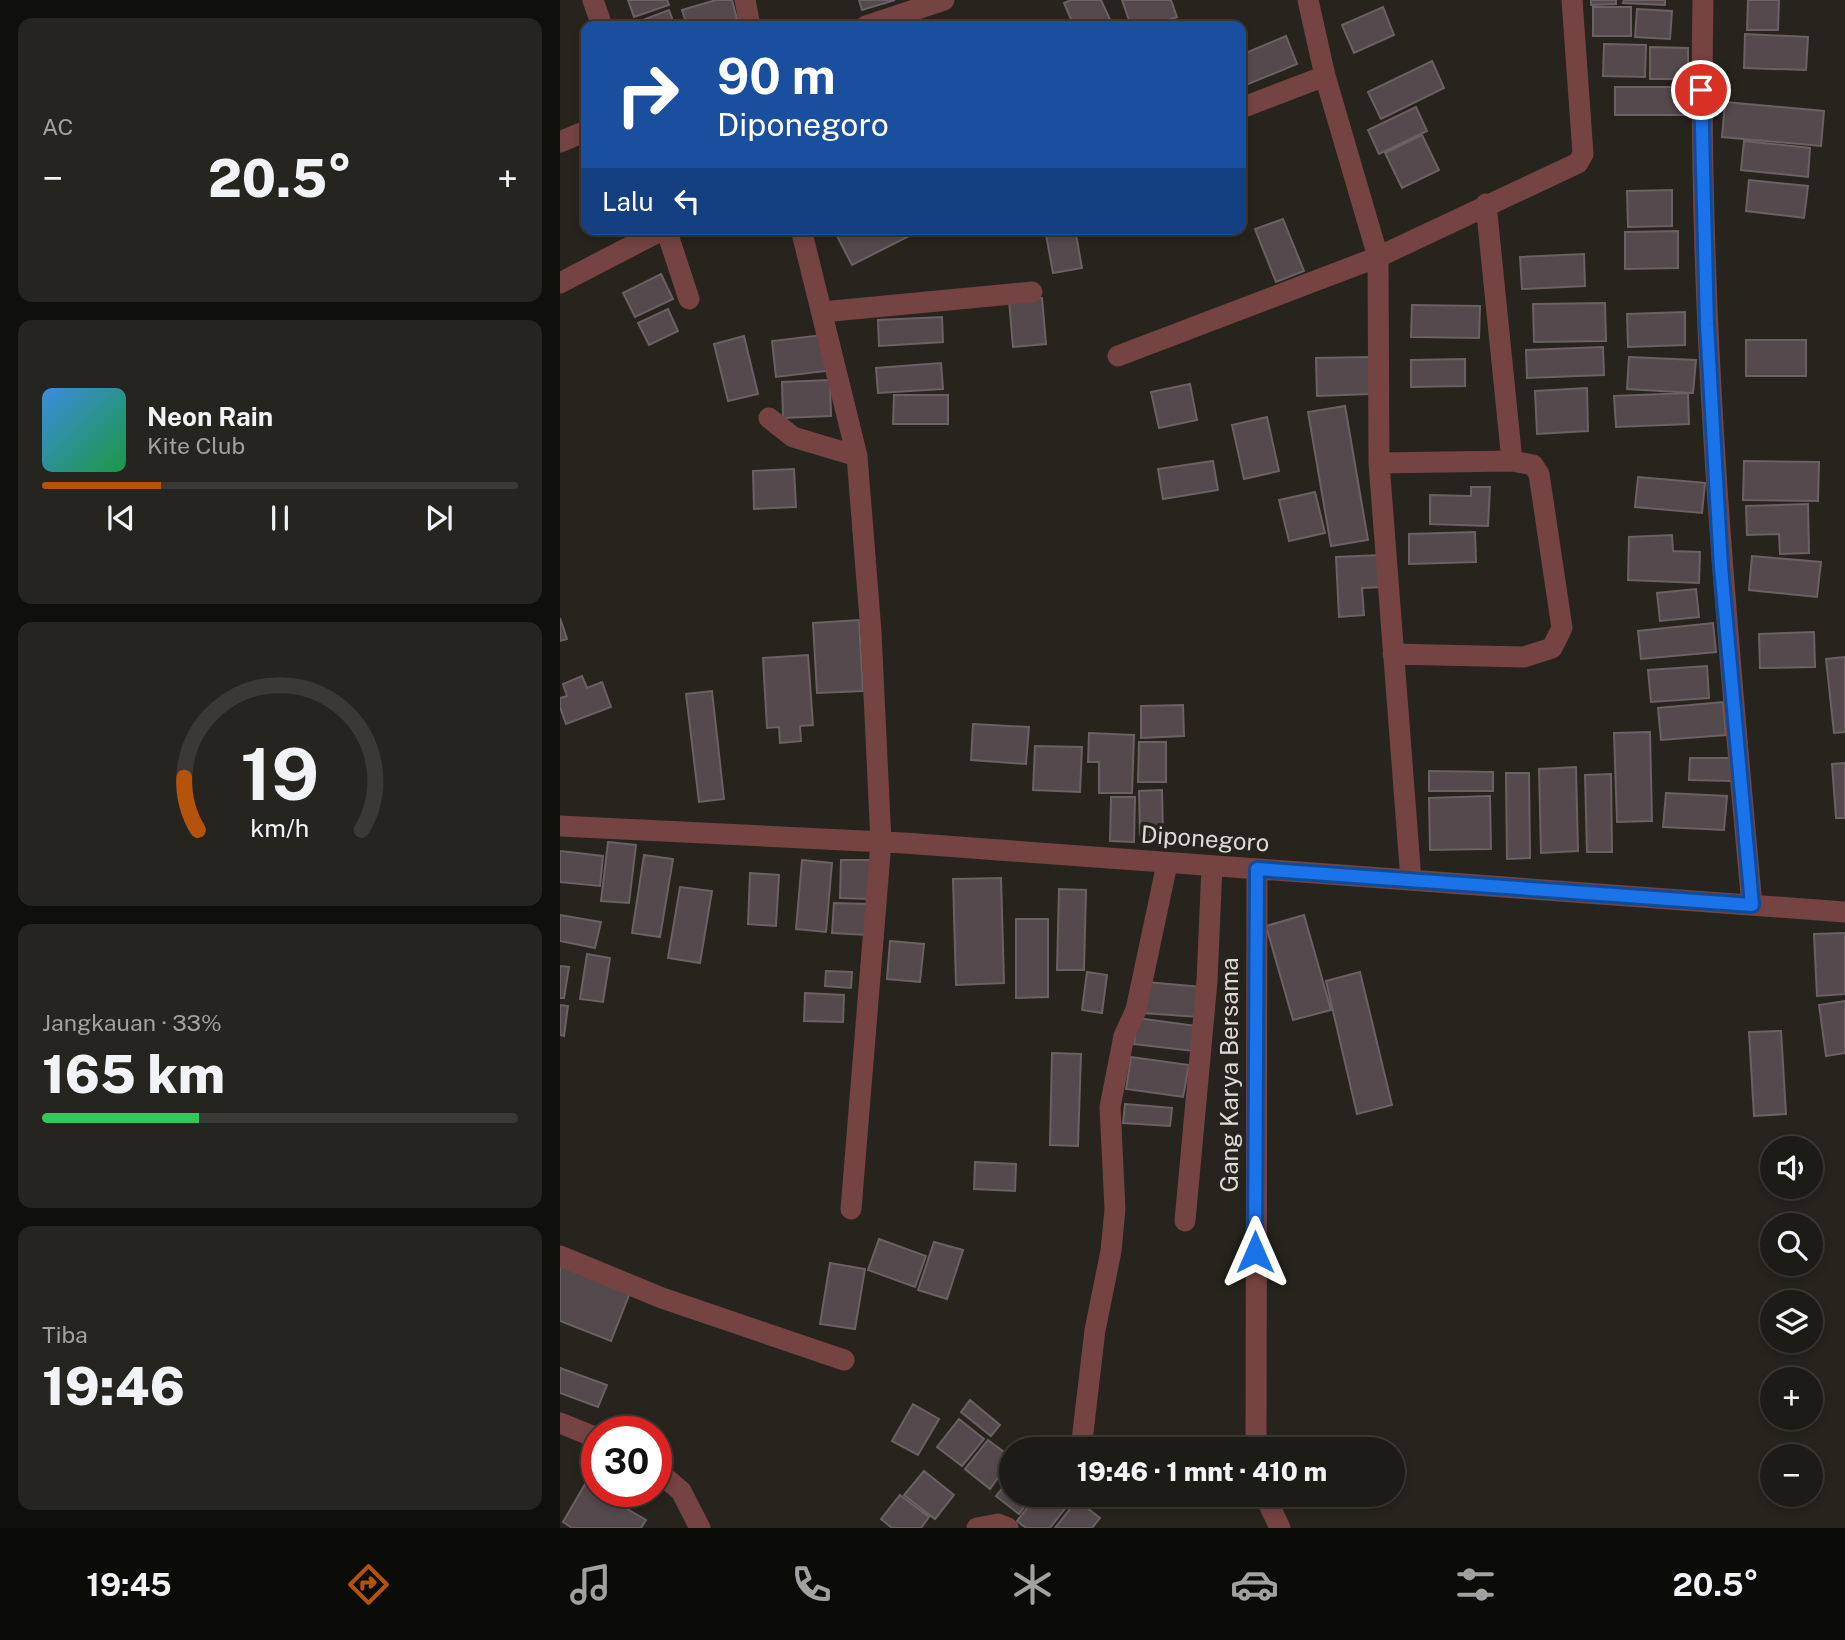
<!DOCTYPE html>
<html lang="id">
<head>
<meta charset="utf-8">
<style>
  body { margin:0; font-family:"Public Sans",sans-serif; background:#25241e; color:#f1f3f6; height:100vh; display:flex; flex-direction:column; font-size:26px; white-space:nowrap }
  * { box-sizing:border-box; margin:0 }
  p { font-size:23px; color:#a0a1a0 }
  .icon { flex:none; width:38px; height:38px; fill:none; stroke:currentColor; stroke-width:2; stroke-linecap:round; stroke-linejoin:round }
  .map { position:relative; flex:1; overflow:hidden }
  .side { display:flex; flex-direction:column; gap:18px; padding:18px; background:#0f0f0c; width:560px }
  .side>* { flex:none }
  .hud { position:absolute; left:21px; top:21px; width:665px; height:214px; border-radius:14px; box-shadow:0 4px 10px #0003,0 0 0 2px #3a3934; background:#1a4fa0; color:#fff; overflow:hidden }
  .tools { position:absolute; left:1200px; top:1136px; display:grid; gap:14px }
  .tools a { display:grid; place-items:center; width:63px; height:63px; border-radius:50%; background:#1c1b15; box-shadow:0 4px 10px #0003,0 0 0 2px #3a3934; font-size:35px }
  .speed { position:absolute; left:21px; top:1416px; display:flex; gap:14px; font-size:35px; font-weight:700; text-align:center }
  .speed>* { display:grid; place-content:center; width:91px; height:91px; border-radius:50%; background:#1c1b15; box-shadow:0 4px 10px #0003,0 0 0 2px #3a3934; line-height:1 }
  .speed .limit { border:10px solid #d22; background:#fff; color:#111 }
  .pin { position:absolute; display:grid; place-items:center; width:60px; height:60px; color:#fff; margin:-30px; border:4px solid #fff; border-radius:50%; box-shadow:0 2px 7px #0007 }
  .me { position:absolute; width:77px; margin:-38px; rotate:0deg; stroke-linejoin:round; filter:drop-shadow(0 0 5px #0008) }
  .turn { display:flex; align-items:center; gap:24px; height:147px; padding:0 21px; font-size:32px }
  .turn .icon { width:91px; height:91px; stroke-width:2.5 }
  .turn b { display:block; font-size:49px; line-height:60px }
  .then { display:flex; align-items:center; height:66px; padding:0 21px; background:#0003; gap:14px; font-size:26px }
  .big { font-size:52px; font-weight:800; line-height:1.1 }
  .side .card { flex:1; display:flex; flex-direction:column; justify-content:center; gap:10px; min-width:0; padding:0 24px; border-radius:14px; background:#25241e }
  .side .dial { align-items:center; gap:0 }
  .dial svg { height:182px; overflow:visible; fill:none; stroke:#3a3934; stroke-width:7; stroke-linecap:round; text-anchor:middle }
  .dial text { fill:#f1f3f6; stroke:none }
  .song { display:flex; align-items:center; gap:21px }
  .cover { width:84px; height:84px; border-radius:10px; background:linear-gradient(135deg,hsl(210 70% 55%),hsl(140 70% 35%)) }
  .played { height:7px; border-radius:4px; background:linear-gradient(90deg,#b45309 25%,#3a3934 25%) }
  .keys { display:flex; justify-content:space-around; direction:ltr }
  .heat { display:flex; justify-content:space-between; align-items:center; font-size:38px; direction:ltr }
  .charge { height:10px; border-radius:5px; background:linear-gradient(90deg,#34c759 33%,#3a3934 0) }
  .trip { position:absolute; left:439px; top:1437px; width:406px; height:70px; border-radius:35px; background:#1c1b15; box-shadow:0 4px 10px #0003,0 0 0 2px #3a3934; font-weight:800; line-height:70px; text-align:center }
  .menu { display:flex; height:112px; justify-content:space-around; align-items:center; background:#0b0b08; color:#a0a1a0 }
  .menu .icon { width:49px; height:49px }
  .menu .active { color:#b45309 }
  .menu b { font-size:32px; color:#f1f3f6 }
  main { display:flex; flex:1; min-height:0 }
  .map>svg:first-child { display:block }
  .building { fill:#54494c; stroke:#6b6063; stroke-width:2 }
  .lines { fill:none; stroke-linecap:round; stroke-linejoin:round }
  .street { stroke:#754341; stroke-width:21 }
  .route-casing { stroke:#114b97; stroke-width:18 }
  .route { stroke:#1a73e8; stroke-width:12 }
  .labels { text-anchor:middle; stroke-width:7; stroke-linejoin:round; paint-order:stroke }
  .street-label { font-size:24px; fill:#dcdbd6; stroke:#26241c }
</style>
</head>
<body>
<main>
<section class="side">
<div class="card"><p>AC</p>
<div class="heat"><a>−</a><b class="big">20.5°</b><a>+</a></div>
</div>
<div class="card">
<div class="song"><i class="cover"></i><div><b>Neon Rain</b><p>Kite Club</p></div></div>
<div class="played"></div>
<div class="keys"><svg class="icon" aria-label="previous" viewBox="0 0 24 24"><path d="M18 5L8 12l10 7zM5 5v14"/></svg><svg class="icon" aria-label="pause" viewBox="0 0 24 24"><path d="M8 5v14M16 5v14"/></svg><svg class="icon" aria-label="next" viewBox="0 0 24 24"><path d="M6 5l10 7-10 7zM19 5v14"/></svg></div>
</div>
<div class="card dial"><svg viewBox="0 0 100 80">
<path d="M14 69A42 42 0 1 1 86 69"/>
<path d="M14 69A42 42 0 0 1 8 46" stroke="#b45309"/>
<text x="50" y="56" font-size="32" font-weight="700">19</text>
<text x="50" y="72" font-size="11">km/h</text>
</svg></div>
<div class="card"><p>Jangkauan · 33%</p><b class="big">165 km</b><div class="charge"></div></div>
<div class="card"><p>Tiba</p><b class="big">19:46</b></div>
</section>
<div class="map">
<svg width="1285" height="1528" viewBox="0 0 1285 1528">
  <rect width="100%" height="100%" fill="#26241c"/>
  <path class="building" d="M68 0H107L109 5 74 17Z
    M156 0H172L177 19 151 26H127L122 10Z
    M299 0H335L302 10Z
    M511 0H541L553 26H509L513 24 504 3Z
    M562 0H611L617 17 590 26H571Z
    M1031 0H1056V4L1031 5Z
    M1064 0H1105V5L1063 3Z
    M1188 0H1219L1218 30H1187Z
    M823 7 834 35 794 53 782 25Z
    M1033 7H1071V36H1033Z
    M1077 9 1112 11 1110 39 1075 37Z
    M109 10 115 26H77L75 23Z
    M1185 34 1248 37 1246 70 1184 68Z
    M726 36 737 64 681 87V55Z
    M1044 44 1086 45 1085 77 1043 76Z
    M1090 47 1128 48V79H1090Z
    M872 61 884 88 821 119 808 92Z
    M1055 87H1129V115H1055Z
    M1165 102 1264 111 1261 146 1162 137Z
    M856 107 867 131 819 154 808 130Z
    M862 135 879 170 842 188 825 153Z
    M1184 141 1250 148 1248 177 1181 170Z
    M1189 180 1248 186 1244 218 1186 211Z
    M1112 190V226L1068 227 1067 191Z
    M723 219 744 271 716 282 695 229Z
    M286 229H348L351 235 292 265 276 234Z
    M485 229H515L522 268 493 273Z
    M1118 231V268L1065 269V232Z
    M1024 254 1025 286 962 289 960 257Z
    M101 274 113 299 75 317 63 293Z
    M482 298 486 344 453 347 449 300Z
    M1045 303 1046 341 974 342 973 304Z
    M852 305 920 306 919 338 851 337Z
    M108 309 118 331 89 345 78 323Z
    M1125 312V345L1068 347 1067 314Z
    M382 317 383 342 319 346 318 320Z
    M262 335 266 371 216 377 212 341Z
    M184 336 198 394 168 401 154 344Z
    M1186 340H1246V376H1186Z
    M1043 347 1044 375 967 378 966 350Z
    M809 357 810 394 757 396 756 358Z
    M1069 357 1136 360 1133 393 1067 389Z
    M905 359V386L851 387V360Z
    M381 363 383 389 318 393 316 368Z
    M270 380 271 416 223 418 222 382Z
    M630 384 637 420 599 428 591 392Z
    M1027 388 1028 431 977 434 975 391Z
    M1128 393 1129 424 1056 427 1054 396Z
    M334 395H388V424H333Z
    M785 406 808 540 771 546 748 412Z
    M707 417 719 471 684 479 672 425Z
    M653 461 658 490 603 499 598 469Z
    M1184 461 1259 462 1258 501 1183 500Z
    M234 469 236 507 194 509 193 471Z
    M1078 477 1145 483 1142 513 1075 507Z
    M911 487H930L928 526 870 524V495L911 496Z
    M755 492 765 533 729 541 719 500Z
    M1248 504 1249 553 1220 554 1219 534 1187 535 1186 506Z
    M915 532 916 562 849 564V534Z
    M1112 535 1113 551 1140 552 1139 583 1068 580 1069 537Z
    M821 555 823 587 802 588 804 615 779 617 776 557Z
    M1192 556 1261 562 1257 597 1189 590Z
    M1136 589 1139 617 1100 621 1097 593Z
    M0 618 7 639 0 641Z
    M299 620 303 691 257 693 253 623Z
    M1153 623 1156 652 1081 659 1078 631Z
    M1254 632 1255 667 1200 668 1199 634Z
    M248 655 253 725 240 726 241 741 220 743 219 727 207 728 203 658Z
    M1285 657V732L1274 733 1266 659Z
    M1147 666 1149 698 1091 702 1088 670Z
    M22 676 27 688 42 682 51 707 6 724 0 707V698L7 696 3 684Z
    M152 691 164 799 139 802 126 694Z
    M1163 702 1166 735 1101 740 1098 708Z
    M623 705 624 736 581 738V706Z
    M413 724 469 727 466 764 411 760Z
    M1090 732 1092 821 1057 822 1054 733Z
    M529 733 574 735 572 793H539V762H528Z
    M579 742H606V782H578Z
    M475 746 522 747 520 792 473 790Z
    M1130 758H1172V781L1129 780Z
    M1285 763V818H1276L1272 764Z
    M1016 767 1018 851 981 853 979 769Z
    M869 771 933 772V791H869Z
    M946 773H969L970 858 947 859Z
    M1051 774 1052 852H1027L1025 775Z
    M602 790 603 835H580L579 791Z
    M1106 793 1167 796 1164 830 1103 827Z
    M930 796 931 849 870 850 869 798Z
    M551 797H575L574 842 550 841Z
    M48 842 76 845 69 903 41 901Z
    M0 851 43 856 40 886 0 882Z
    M84 855 113 859 100 937 72 933Z
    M242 860 272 863 266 932 236 929Z
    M281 860H311L310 899 280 898Z
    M190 873 219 875 216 926 188 924Z
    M441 878 444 983 396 985 393 879Z
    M120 887 152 891 140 963 108 958Z
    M499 889 526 890 524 970H497Z
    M274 903 309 904 307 935 272 933Z
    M0 915 41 922 35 948 0 941Z
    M744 915 771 1010 733 1020 706 926Z
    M456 919H488V997L456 998Z
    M1285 933V994L1257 996 1254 934Z
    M330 941 364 944 360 982 327 979Z
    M27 954 50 958 43 1002 20 999Z
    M0 966 9 967 4 998H0Z
    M266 971 292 972 291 988 265 986Z
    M527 972 547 975 542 1013 522 1010Z
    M800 972 832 1105 797 1114 766 981Z
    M586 982 642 987 639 1017 583 1013Z
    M245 993 284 995 283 1022 244 1021Z
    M1285 1001V1053L1266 1056 1259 1005Z
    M0 1005 8 1006 4 1036 0 1035Z
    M577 1018 637 1026 633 1051 574 1044Z
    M1221 1031 1226 1114 1194 1116 1189 1032Z
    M492 1053 521 1054 518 1146 490 1145Z
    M571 1057 629 1065 623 1097 566 1089Z
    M565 1104 612 1108 610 1126 563 1123Z
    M415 1162 456 1164 455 1191 414 1189Z
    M319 1239 366 1256 355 1287 308 1270Z
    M374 1242 403 1250 387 1299 358 1290Z
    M0 1262 71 1290 51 1341 0 1321Z
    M270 1263 305 1269 295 1329 260 1324Z
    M0 1368 47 1385 38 1407 0 1393Z
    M410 1400 440 1425 431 1436 401 1412Z
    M353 1404 379 1419 358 1455 332 1441Z
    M399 1419 424 1439 402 1466 377 1447Z
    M428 1440 452 1458 430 1489 405 1469Z
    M364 1471 394 1495 375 1519 344 1495Z
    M452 1476V1494H474L459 1514 436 1496Z
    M25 1484 86 1520 81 1528H12L3 1522Z
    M478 1494H510L514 1497 490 1528H466L457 1521Z
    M340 1495 369 1517 361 1528H332L321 1519Z
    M517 1500 540 1518 532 1528H495Z"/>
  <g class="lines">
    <path class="street" d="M33 0 42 26
      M185 0 190 26
      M748 0 765 76 818 257 819 463 851 880
      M1143 0C1137 303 1164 604 1192 905
      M306 26 384 0
      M681 108 765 76
      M0 142 26 131
      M926 204 952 461
      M106 229 129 299
      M241 229 297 456 311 632 321 842 291 1209
      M0 283 104 229
      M262 312 472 292
      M558 356 818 257 1018 163 1023 154 1012 0
      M209 418 233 437 297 456
      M819 463 952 461 973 465 979 474 1002 628 992 648 964 657 833 654
      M0 826 344 843 1285 912
      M625 1221 647 981 652 866
      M0 1256 102 1298 284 1360
      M0 1423 37 1438
      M521 1449 535 1330 551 1251 555 1209 550 1107 564 1036 576 1010 607 864
      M696 1449 697 869
      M96 1470 121 1491 140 1528
      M704 1494 720 1528
      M417 1528 438 1524 448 1528"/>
  </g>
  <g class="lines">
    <g class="route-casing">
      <path id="route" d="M695 1252 697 869 1192 905 1161 567 1147 324 1141 90"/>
    </g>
    <use href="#route" class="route"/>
  </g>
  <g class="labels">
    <g class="street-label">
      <text transform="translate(645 839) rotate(4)" y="8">Diponegoro</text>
      <text transform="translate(670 1075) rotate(-90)" y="8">Gang Karya Bersama</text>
    </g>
  </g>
</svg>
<div class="tools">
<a><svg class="icon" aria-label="sound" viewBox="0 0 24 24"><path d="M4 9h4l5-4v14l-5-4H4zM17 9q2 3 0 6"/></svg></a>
<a><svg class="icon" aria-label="search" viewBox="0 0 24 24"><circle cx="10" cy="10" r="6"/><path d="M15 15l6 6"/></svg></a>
<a><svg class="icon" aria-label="layers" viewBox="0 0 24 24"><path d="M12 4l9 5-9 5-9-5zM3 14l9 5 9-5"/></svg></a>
<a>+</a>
<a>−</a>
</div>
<div class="speed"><div class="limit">30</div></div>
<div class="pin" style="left:1141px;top:90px;background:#d93025"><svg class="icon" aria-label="arrive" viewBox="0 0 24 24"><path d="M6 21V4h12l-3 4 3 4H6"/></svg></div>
<svg class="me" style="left:695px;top:1252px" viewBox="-20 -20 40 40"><path d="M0-17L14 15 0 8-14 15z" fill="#1a73e8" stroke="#fff" stroke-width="4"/></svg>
<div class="trip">19:46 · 1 mnt · 410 m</div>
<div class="hud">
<div class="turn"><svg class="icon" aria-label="right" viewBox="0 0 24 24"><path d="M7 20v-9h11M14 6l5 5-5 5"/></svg><div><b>90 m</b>Diponegoro</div></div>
<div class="then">Lalu<svg class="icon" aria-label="left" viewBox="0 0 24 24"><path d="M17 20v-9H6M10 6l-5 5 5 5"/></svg></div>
</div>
</div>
</main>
<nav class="menu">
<b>19:45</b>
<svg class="icon active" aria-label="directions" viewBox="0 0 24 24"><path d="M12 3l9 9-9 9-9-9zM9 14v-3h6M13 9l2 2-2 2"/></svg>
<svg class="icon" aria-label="music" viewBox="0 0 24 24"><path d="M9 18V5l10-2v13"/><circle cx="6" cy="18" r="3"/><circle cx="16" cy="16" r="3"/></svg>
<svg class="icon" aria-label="phone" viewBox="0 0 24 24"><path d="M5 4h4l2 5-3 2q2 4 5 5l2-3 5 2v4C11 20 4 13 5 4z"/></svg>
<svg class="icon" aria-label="climate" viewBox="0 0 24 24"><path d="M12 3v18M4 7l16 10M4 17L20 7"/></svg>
<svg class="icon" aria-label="car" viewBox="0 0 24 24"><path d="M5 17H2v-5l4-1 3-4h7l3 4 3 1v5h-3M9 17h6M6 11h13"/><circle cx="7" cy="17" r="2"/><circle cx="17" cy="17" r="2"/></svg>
<svg class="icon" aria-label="filters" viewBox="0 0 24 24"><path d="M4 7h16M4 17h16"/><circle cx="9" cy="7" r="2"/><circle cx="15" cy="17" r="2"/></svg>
<b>20.5°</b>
</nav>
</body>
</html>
